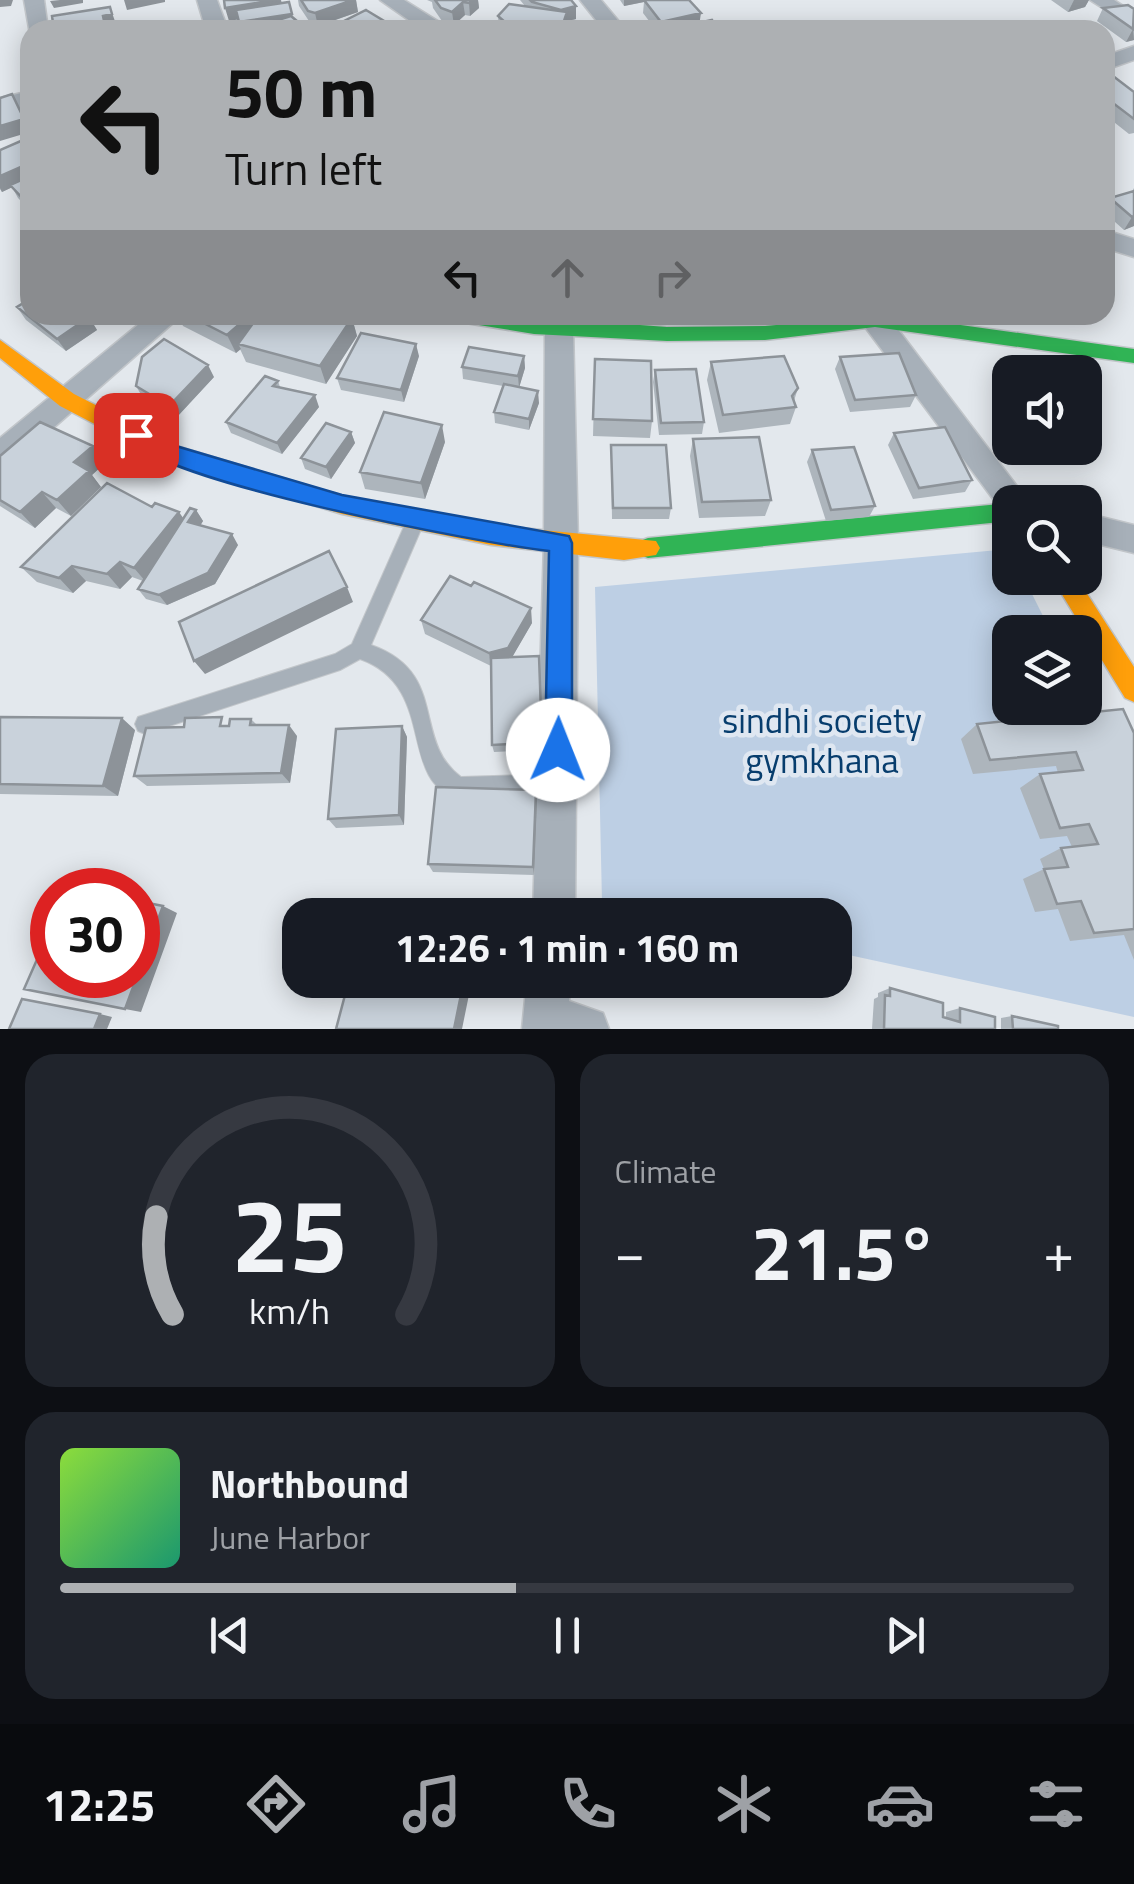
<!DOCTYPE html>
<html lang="en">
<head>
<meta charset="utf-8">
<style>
  body { margin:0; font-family:"Titillium Web",sans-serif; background:#20242c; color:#f1f3f6; height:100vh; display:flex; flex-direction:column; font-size:38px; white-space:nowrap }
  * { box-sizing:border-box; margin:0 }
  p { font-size:32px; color:#9ea1a6 }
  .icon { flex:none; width:55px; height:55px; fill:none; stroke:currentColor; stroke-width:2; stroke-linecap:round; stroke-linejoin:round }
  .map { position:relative; height:1029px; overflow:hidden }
  .panel { display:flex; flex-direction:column; gap:25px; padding:25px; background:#0d0f14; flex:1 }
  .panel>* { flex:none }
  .hud { position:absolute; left:20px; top:20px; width:1095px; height:305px; border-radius:30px; box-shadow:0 5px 25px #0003; background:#adb0b3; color:#111; overflow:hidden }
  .buttons { position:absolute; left:992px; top:355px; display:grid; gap:20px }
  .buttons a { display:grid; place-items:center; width:110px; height:110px; border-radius:20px; background:#171b24; box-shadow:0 5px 25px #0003; font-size:50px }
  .speed { position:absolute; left:30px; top:868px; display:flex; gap:20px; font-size:50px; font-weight:700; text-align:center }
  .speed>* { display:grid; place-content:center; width:130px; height:130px; border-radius:50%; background:#171b24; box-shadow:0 5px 25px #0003; line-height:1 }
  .speed .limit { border:15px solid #d22; background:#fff; color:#111 }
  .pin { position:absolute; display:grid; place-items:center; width:85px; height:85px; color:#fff; margin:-42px; border-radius:20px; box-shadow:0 5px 15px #0006 }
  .me { position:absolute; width:110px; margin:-55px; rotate:1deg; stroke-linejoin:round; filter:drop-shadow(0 0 8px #0008) }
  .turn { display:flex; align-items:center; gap:35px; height:210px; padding:0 40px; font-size:45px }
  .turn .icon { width:130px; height:130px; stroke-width:2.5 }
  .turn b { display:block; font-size:70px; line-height:85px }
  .lanes { display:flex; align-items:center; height:95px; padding:0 40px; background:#0003; justify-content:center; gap:50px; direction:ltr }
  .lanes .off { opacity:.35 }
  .big { font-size:75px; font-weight:700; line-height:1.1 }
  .panel .widget { flex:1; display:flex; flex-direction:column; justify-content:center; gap:15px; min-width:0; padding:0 35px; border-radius:30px; background:#20242c }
  .panel .dial { align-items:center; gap:0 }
  .dial svg { height:260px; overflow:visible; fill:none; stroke:#363941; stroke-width:7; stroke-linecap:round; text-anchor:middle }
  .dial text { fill:#f1f3f6; stroke:none }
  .song { display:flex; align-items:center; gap:30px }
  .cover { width:120px; height:120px; border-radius:15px; background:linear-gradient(135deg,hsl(90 70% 55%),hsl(160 70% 35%)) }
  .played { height:10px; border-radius:5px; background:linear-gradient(90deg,#adb0b3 45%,#363941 45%) }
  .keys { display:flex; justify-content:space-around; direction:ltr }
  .heat { display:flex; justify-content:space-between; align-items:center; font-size:55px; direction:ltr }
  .panel .tiles { flex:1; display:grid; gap:25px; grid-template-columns:1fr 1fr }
  .widget:last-child { grid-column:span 2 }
  .trip { position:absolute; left:282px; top:898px; width:570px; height:100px; border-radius:30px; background:#171b24; box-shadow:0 5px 25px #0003; font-weight:700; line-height:100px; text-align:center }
  .menu { display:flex; height:160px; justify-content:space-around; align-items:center; background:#090b0e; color:#9ea1a6 }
  .menu .icon { width:70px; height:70px }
  .menu .current { color:#adb0b3 }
  .menu b { font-size:45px; color:#f1f3f6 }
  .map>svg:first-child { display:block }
  .green { fill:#bdcfe4 }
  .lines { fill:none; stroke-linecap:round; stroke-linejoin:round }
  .lane-casing { stroke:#c2c6ca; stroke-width:2 }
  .street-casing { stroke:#c2c6ca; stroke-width:3 }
  .fast-casing { stroke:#c2c6ca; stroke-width:3 }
  .slow-casing { stroke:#c2c6ca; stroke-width:3 }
  .lane { fill:#a7b0b9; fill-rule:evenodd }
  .street { fill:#a7b0b9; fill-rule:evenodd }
  .fast { fill:#30b455; fill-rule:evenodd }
  .slow { fill:#ff9f0a; fill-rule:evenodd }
  .wall { fill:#adb5bc }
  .shaded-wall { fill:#8d9399 }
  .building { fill:#c9d2db; stroke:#8d9399; stroke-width:2.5 }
  .route { fill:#1a73e8; stroke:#114b97; stroke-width:2.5 }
  .labels { text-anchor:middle; stroke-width:9; stroke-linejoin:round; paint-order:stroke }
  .park-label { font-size:35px; fill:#073d6d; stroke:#dfe7f1 }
</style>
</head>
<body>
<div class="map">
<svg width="1134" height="1029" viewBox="0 0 1134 1029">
  <rect width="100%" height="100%" fill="#e3e8ed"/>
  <path class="green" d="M1009 549 1010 578H1024L1051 632H1010V708H1085V699L1134 796V1017L835 952V915H665L602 902 595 587Z"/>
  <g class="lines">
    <g class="lane-casing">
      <path id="lane" d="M495 25 499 26V30H487Z
        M416 513 422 515 425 520 371 645C450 673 411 740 461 777L558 774 565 777 568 784 565 791 558 794C527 797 487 806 457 798 397 780 438 687 360 659L340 670 145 734 138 731 135 724 138 717 335 654 352 644 407 520 410 515Z"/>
    </g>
    <g class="street-casing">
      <path id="street" d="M24 0H44L48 30H30V34Z
        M197 0H217L228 30H206Z
        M380 0H404L452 30H423Z
        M580 0H601L626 30H604Z
        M1090 0H1114L1134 13V28Z
        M1134 46V60L1105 70V56Z
        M30 91V105L0 112V98Z
        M1105 230 1134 239V257L1105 248Z
        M150 315H182L11 465 0 469V438Z
        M864 315H887L1029 502H1010V514L1002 511 865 327 861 320Z
        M559 318 569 321 573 328 578 543 575 915H533L544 543 545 328 549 321Z
        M1085 513 1134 525V553L1085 541Z
        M527 980H571L569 1001 603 1013 609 1029H522Z"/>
    </g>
    <g class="fast-casing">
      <path id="fast" d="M450 315H503L667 327 765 326 889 315 1134 349V363L875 327 765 340 667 341 534 334 460 322Z
        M1010 503V521L648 558 640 555 636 548 640 541 648 538Z"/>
    </g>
    <g class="slow-casing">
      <path id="slow" d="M0 340 74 394 176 446 342 496 491 525 656 541 660 548 656 555 624 560 491 545 342 514 162 459 60 406 0 358Z
        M1052 578H1077L1134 667V702L1125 698Z"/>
    </g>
    <use href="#lane" class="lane"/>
    <use href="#street" class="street"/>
    <use href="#fast" class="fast"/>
    <use href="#slow" class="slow"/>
  </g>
  <path class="wall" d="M298 0H356L358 12 318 26 311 24 299 6Z
    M427 0H478L479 8 470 16 465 15 454 25 442 21 433 8 432 2Z
    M520 0H571L576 19 570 21 577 30H500L499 29 498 16 525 6Z
    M620 0H689L700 23 720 30H656L643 13 644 2 624 6Z
    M1051 0H1089L1085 7 1068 12Z
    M1103 8 1134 9V40L1126 42 1097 21Z
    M1105 78 1134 92V133L1129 134 1105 115Z
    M30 137V210L18 198 12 187 2 192 0 189V150Z
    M1134 188V226L1124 230 1105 213V207L1110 198 1132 192Z
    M17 307 89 317 97 330 66 351 26 320Z
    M178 315H340L352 318 357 336 326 384 246 362 240 349 236 353 183 326Z
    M604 315H648L647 321 603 318Z
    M689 315H742V317L689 319Z
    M751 315H800L752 319Z
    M419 356 404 402 341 390 337 378Z
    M524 356 525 368 519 387 539 403 529 430 495 423 494 412 503 386 463 379 462 367Z
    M840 357 916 395 910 407 850 412 835 369Z
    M595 359 652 421 650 438 593 436Z
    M711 362 798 388 794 401 796 407 790 424 719 433 707 380Z
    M655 370 704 422 702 434 659 435 653 382Z
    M214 377 176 418 143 398 136 386Z
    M278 381 280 387 319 407 282 454 231 433 226 422Z
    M351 432 355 443 331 479 305 469 301 458Z
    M894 433 972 480 965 492 913 499 888 445Z
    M693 439 771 500 765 516 699 518 690 456Z
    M445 442 425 499 365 489 360 472Z
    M611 445 671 508 669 519H612Z
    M812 450 875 506 869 517 826 521 807 462Z
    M0 456 105 463 92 475 101 487 71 516 56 508 35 528 0 506Z
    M152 507 183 518 196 510 203 521 200 525 238 545 215 584 167 605 146 599 138 589 143 581 132 577 120 589 86 581 73 593 37 582 21 567Z
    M421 620 532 623 512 657 539 656 542 750 494 752 492 745 491 666 425 634Z
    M0 717 135 730 118 796 0 794Z
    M251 719 257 725 297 736 290 783 147 786 134 776 229 725Z
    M977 724 1134 733V960L1124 935 1070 941 1058 909 1035 912 1023 879 1044 869 1040 859 1061 848 1072 847 1067 836 1040 839 1020 788 1040 774 1058 773 1056 766 973 774 961 739Z
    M402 726 407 737 404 825 336 828 328 819Z
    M537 800 534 875 433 872 428 864Z
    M890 988 943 1017 946 1018V1012L960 1008 995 1029H872L874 999 878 997V993Z
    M1012 1016 1058 1029H1001V1018Z"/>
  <path class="shaded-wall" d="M0 0H13L11 6 0 7Z
    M60 0H83V3L54 8 50 1Z
    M124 0H165V2L127 10Z
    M276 0H281L284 12 229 21 225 8Z
    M353 0H356L358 12 318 26 315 13Z
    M473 0H478L479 8 470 16 469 3Z
    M624 0H654L624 6Z
    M1074 0H1089L1085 7 1068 12Z
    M463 2 465 15 454 25 452 12Z
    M576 6V19L567 21 565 30 561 10Z
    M110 7 117 27 106 30 103 16Z
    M701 13 699 26 682 30H661V22Z
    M292 14 295 27 275 30H241L239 22Z
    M1133 29 1134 40 1126 42Z
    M12 94 30 132 0 141V126Z
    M30 163V179L2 192 0 188V176Z
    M1134 216V226L1124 230 1132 217Z
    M250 315H277L238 344 241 349 236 353 227 335Z
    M89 317 97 330 66 351 57 339Z
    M352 318 357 336 326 384 320 366Z
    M416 344 419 356 404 402 401 390Z
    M524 356 525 368 519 388 518 376Z
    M208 365 214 377 176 418 169 406Z
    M538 391 539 403 529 430V419Z
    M315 395 319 407 282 454 277 443Z
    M442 425 445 442 425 499 421 483Z
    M351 432 355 443 331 479 326 467Z
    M93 446 105 463 92 475 101 487 71 516 57 500 74 462Z
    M42 492 56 508 35 528 20 512Z
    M196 510 203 521 196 533 188 522Z
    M179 512 190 528 146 582 134 568Z
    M232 534 238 545 215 584 167 605 159 595Z
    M120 562 132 577 120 589 107 574Z
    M72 566 86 581 73 593 59 578Z
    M347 587 353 602 205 674 194 661Z
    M531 608 532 623 510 661 491 667 489 653Z
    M122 718 135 730 118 796 103 786Z
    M289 725 297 736 290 783 281 773Z
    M402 726 407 737 404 825 399 815Z
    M536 790 537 800 534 875 533 867Z
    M163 906 177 913 141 1012 125 1009Z
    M464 980H472L462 1029H454Z
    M100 1014 112 1017 107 1029H94Z"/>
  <path class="building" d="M224 0H276L225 8Z
    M301 0H353L315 13 308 11Z
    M435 0H473L469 3 463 2 452 12 441 8Z
    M530 0H571L576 6 561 10 532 2Z
    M644 0H689L701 13 661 22Z
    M289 2 292 14 239 22 236 10Z
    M509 4 567 12 564 21 506 23 498 16Z
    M1128 5 1134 9 1133 29 1103 8Z
    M110 7 112 14 103 16 106 30H54L52 16Z
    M366 10 394 27 388 30H344L336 25Z
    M291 16 304 27 292 30H245Z
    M570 20 577 30H546L544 26Z
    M712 20 720 30H667Z
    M1113 76 1134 92V119L1105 97V78Z
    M12 94 24 119 0 126V98Z
    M30 137V163L0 176V150Z
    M30 176V206L10 185Z
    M1134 191V216L1132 217 1110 198Z
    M30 299V315H86L89 317 57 339 17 307Z
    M188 315H250L227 335Z
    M259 315H340L352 318 320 366 238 344Z
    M361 333 416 344 401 390 337 378Z
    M164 339 208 365 169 406 136 386 142 357Z
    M469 347 524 356 518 376 462 367Z
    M899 353 916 395 855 400 840 357Z
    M784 356 798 388 792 396 796 407 723 415 711 362Z
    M595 359 651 361 652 421 593 419Z
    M696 369 704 422 661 423 655 370Z
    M265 376 278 381 273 386 315 395 277 443 226 422Z
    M504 384 538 391 529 419 494 412Z
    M384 412 442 425 421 483 360 472Z
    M40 422 93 446 74 462 89 471 57 500 42 492 20 512 0 500V456Z
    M326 423 351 432 326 467 301 458Z
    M945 427 972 480 919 488 894 433Z
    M759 437 771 500 702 502 693 439Z
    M611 445H666L671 508H613Z
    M854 447 875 506 831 510 812 450Z
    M107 483 152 507 155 503 179 512 134 568 120 562 107 574 72 566 59 578 21 567Z
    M190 508 196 510 188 522 232 534 208 573 159 595 138 589Z
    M329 551 347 587 194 661 179 622Z
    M450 576 471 586 474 582 531 608 508 648 489 653 421 620Z
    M539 656 542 742 492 745 491 658Z
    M1123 709 1134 733V929L1094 933 1081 901 1057 904 1044 869 1068 867 1061 848 1098 844 1089 824 1060 828 1040 774 1083 770 1076 752 990 760 977 724Z
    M0 717 122 718 103 786 0 784Z
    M222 717 220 726H229L230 719H251L250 725H289L281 773 134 776 146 728 184 727 185 718Z
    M402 726 399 815 328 819 336 729Z
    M436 787 536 790 533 867 428 864Z
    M138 901 163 906 125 1009 24 989 50 930 52 931V975H138Z
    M349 980H464L454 1029H336Z
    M890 988 943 1003V1017L960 1022V1008L995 1017V1029H884L885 995 890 996Z
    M22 999 100 1014 94 1029H9Z
    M1012 1016 1058 1026V1029H1013Z"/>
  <path class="route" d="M136 427 176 446 342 495 569 536 572 543V750L568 759 558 763 549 759 545 750 549 551C484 544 152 481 125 435Z"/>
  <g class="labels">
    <g class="park-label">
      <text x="822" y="733">sindhi society<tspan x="822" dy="40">gymkhana</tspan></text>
    </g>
  </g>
</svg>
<div class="buttons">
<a><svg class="icon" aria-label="sound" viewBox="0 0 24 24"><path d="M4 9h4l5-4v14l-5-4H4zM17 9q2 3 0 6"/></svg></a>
<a><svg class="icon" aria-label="search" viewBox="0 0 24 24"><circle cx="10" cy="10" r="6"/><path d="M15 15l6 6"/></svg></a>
<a><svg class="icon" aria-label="layers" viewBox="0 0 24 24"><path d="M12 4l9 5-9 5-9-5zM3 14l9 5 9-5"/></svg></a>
</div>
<div class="speed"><div class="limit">30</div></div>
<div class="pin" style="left:136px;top:435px;background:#d93025"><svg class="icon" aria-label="arrive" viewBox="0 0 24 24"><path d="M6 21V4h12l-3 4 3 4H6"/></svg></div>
<svg class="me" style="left:558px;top:750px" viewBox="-20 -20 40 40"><circle r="19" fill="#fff"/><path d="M0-13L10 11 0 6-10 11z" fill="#1a73e8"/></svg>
<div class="trip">12:26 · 1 min · 160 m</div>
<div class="hud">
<div class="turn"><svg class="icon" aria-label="left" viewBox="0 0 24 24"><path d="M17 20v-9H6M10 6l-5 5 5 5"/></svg><div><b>50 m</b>Turn left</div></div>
<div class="lanes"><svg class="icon" aria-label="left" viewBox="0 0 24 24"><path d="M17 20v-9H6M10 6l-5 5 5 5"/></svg><svg class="icon off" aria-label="ahead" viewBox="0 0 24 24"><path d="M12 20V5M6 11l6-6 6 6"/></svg><svg class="icon off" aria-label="right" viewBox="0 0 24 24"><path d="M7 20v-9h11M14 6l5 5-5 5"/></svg></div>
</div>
</div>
<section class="panel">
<div class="tiles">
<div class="widget dial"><svg viewBox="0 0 100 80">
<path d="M14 69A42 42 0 1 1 86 69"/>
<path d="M14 69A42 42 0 0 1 9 39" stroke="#adb0b3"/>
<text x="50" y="56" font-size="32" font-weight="700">25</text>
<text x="50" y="72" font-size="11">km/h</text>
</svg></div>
<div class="widget"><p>Climate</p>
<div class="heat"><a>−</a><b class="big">21.5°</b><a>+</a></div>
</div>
<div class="widget">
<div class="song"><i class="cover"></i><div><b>Northbound</b><p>June Harbor</p></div></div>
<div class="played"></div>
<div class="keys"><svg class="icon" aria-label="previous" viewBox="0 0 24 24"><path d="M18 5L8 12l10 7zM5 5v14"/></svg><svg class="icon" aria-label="pause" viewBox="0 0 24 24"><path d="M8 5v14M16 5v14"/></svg><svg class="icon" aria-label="next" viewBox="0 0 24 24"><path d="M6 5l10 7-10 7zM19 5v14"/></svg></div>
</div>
</div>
</section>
<nav class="menu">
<b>12:25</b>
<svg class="icon current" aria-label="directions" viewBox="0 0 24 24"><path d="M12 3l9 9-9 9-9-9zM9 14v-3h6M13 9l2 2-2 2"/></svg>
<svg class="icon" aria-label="music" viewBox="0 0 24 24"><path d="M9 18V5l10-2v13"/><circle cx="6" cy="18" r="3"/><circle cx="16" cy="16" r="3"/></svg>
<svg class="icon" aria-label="phone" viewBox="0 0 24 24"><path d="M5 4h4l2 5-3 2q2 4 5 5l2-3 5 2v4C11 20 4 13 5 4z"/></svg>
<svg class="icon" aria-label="climate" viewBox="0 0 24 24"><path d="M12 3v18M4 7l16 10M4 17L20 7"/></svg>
<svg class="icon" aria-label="car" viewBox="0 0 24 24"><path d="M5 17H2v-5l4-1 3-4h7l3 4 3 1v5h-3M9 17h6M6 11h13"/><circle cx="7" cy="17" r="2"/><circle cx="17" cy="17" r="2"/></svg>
<svg class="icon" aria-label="filters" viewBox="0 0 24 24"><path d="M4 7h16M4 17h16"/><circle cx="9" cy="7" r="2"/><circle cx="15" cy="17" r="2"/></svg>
</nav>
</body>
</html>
